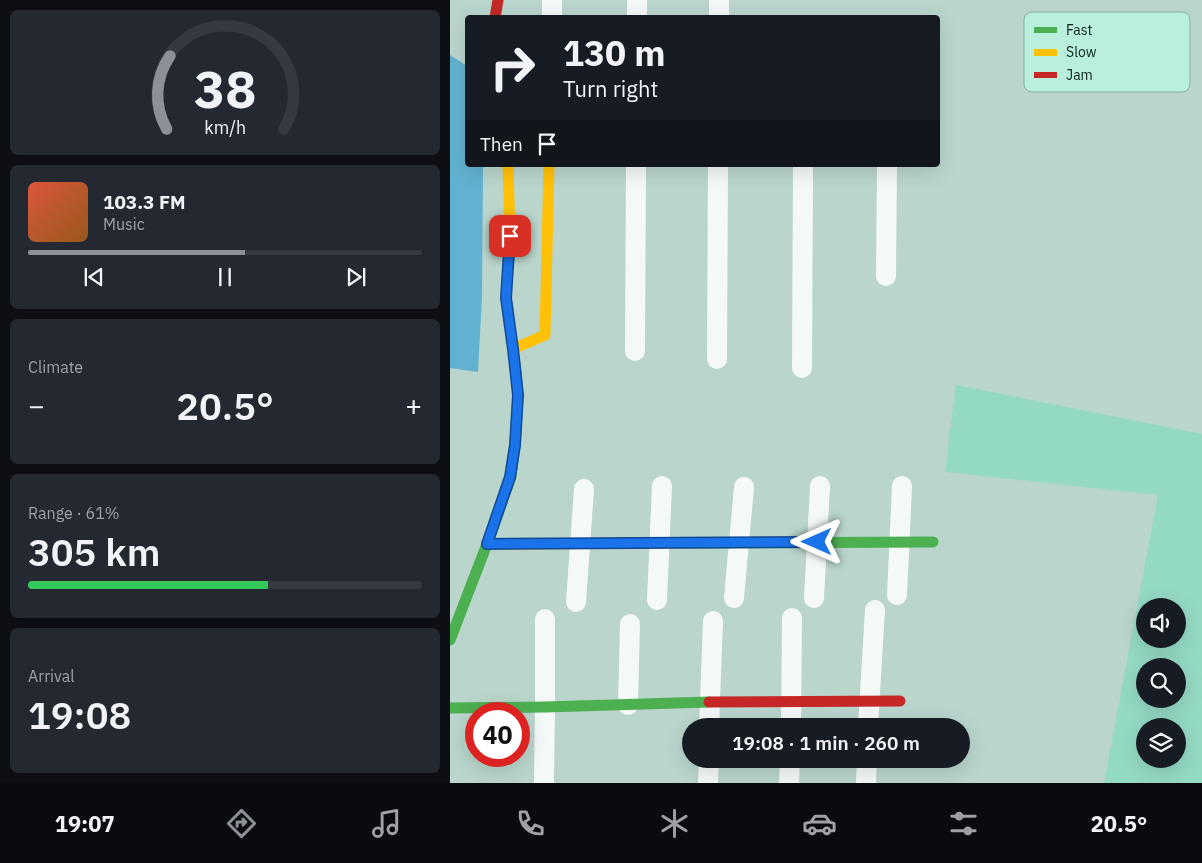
<!DOCTYPE html>
<html lang="en">
<head>
<meta charset="utf-8">
<style>
  body { margin:0; font-family:"IBM Plex Sans",sans-serif; background:#242831; color:#f1f3f6; height:100vh; display:flex; flex-direction:column; font-size:19px; white-space:nowrap }
  * { box-sizing:border-box; margin:0 }
  p { font-size:16px; color:#9ea1a6 }
  .icon { flex:none; width:28px; height:28px; fill:none; stroke:currentColor; stroke-width:2; stroke-linecap:round; stroke-linejoin:round }
  .map { position:relative; flex:1; overflow:hidden }
  .drawer { display:flex; flex-direction:column; gap:10px; padding:10px; background:#0d0f14; width:450px }
  .drawer>* { flex:none }
  .hud { position:absolute; left:15px; top:15px; width:475px; height:152px; border-radius:5px; box-shadow:0 5px 20px #0002; background:#171b24; color:#f1f3f6; overflow:hidden }
  .buttons { position:absolute; left:686px; top:598px; display:grid; gap:10px }
  .buttons a { display:grid; place-items:center; width:50px; height:50px; border-radius:50%; background:#171b24; box-shadow:0 5px 20px #0002; font-size:25px }
  .speed { position:absolute; left:15px; top:702px; display:flex; gap:10px; font-size:25px; font-weight:700; text-align:center }
  .speed>* { display:grid; place-content:center; width:65px; height:65px; border-radius:50%; background:#171b24; box-shadow:0 5px 20px #0002; line-height:1 }
  .speed .limit { border:8px solid #d22; background:#fff; color:#111 }
  .pin { position:absolute; display:grid; place-items:center; width:42px; height:42px; color:#fff; margin:-21px; border-radius:10px; box-shadow:0 2px 8px #0006 }
  .me { position:absolute; width:55px; margin:-28px; rotate:270deg; stroke-linejoin:round; filter:drop-shadow(0 0 4px #0008) }
  .turn { display:flex; align-items:center; gap:18px; height:105px; padding:0 15px; font-size:22px }
  .turn .icon { width:65px; height:65px; stroke-width:2.5 }
  .turn b { display:block; font-size:35px; line-height:42px }
  .then { display:flex; align-items:center; height:48px; padding:0 15px; background:#0003; gap:10px; font-size:19px }
  .big { font-size:38px; font-weight:600; line-height:1.1 }
  .drawer .tile { flex:1; display:flex; flex-direction:column; justify-content:center; gap:8px; min-width:0; padding:0 18px; border-radius:8px; background:#242831 }
  .drawer .dial { align-items:center; gap:0 }
  .dial svg { height:130px; overflow:visible; fill:none; stroke:#363941; stroke-width:7; stroke-linecap:round; text-anchor:middle }
  .dial text { fill:#f1f3f6; stroke:none }
  .song { display:flex; align-items:center; gap:15px }
  .cover { width:60px; height:60px; border-radius:8px; background:linear-gradient(135deg,hsl(10 70% 55%),hsl(30 70% 35%)) }
  .played { height:5px; border-radius:2px; background:linear-gradient(90deg,#8c9099 55%,#363941 55%) }
  .keys { display:flex; justify-content:space-around; direction:ltr }
  .heat { display:flex; justify-content:space-between; align-items:center; font-size:28px; direction:ltr }
  .charge { height:8px; border-radius:4px; background:linear-gradient(90deg,#34c759 61%,#363941 0) }
  .trip { position:absolute; left:232px; top:718px; width:288px; height:50px; border-radius:25px; background:#171b24; box-shadow:0 5px 20px #0002; font-weight:600; line-height:50px; text-align:center }
  .tab-bar { display:flex; height:80px; justify-content:space-around; align-items:center; background:#090b0e; color:#9ea1a6 }
  .tab-bar .icon { width:35px; height:35px }
  .tab-bar .active { color:#8c9099 }
  .tab-bar b { font-size:22px; color:#f1f3f6 }
  main { display:flex; flex:1; min-height:0 }
  .map>svg:first-child { display:block }
  .green { fill:#94d9c3; fill-rule:evenodd }
  .water { fill:#61b2d0 }
  .lines { fill:none; stroke-linecap:round; stroke-linejoin:round }
  .path { stroke:#c6cfcc; stroke-width:3; stroke-dasharray:4 4; stroke-linecap:butt }
  .street { stroke:#f4f9f7; stroke-width:20 }
  .fast { stroke:#4caf50; stroke-width:11 }
  .slow { stroke:#ffc107; stroke-width:11 }
  .jam { stroke:#c62828; stroke-width:11 }
  .route-casing { stroke:#114b97; stroke-width:12 }
  .route { stroke:#1a73e8; stroke-width:9 }
  .key { fill:#b9efdc; stroke:#85b1a2; stroke-width:1 }
  .key-label { font-size:14px; fill:#0c211b }
</style>
</head>
<body>
<main>
<section class="drawer">
<div class="tile dial"><svg viewBox="0 0 100 80">
<path d="M14 69A42 42 0 1 1 86 69"/>
<path d="M14 69A42 42 0 0 1 16 24" stroke="#8c9099"/>
<text x="50" y="56" font-size="32" font-weight="700">38</text>
<text x="50" y="72" font-size="11">km/h</text>
</svg></div>
<div class="tile">
<div class="song"><i class="cover"></i><div><b>103.3 FM</b><p>Music</p></div></div>
<div class="played"></div>
<div class="keys"><svg class="icon" aria-label="previous" viewBox="0 0 24 24"><path d="M18 5L8 12l10 7zM5 5v14"/></svg><svg class="icon" aria-label="pause" viewBox="0 0 24 24"><path d="M8 5v14M16 5v14"/></svg><svg class="icon" aria-label="next" viewBox="0 0 24 24"><path d="M6 5l10 7-10 7zM19 5v14"/></svg></div>
</div>
<div class="tile"><p>Climate</p>
<div class="heat"><a>−</a><b class="big">20.5°</b><a>+</a></div>
</div>
<div class="tile"><p>Range · 61%</p><b class="big">305 km</b><div class="charge"></div></div>
<div class="tile"><p>Arrival</p><b class="big">19:08</b></div>
</section>
<div class="map">
<svg width="752" height="783" viewBox="0 0 752 783">
  <rect width="100%" height="100%" fill="#b9d5cc"/>
  <path class="green" d="M506 385 752 434V783H654L708 495 495 472ZM695 606H728V639H695ZM695 666H728V699H695ZM695 726H728V759H695Z"/>
  <path class="water" d="M0 55 17 66 18 165H33L32 296 28 372 0 368Z"/>
  <g class="lines">
    <path class="path" d="M0 24 18 28"/>
    <path class="street" d="M102 18V0
      M187 18V0
      M269 18V0
      M436 276 437 165
      M185 351 186 165
      M267 359 268 165
      M352 368 353 165
      M447 595 452 486
      M284 598 294 487
      M364 598 370 486
      M207 600 212 486
      M126 602 134 489
      M178 705 180 624
      M259 726 263 621
      M341 726 342 618
      M418 726 425 610
      M94 783 95 707V619
      M258 783 259 759
      M339 783 340 759
      M416 783 417 759"/>
    <path class="fast" d="M229 543 483 542
      M0 640 37 544 61 477 65 445 68 395 65 364
      M0 708 95 707 259 702"/>
    <path class="slow" d="M58 165 60 236 56 298 65 364
      M63 349 95 335 99 165
      M37 544 229 543"/>
    <path class="jam" d="M45 18 48 0
      M259 702 450 701"/>
  </g>
  <g class="lines">
    <g class="route-casing">
      <path id="route" d="M60 236 56 298 63 349 68 395 65 445 60 477 37 544 367 542"/>
    </g>
    <use href="#route" class="route"/>
  </g>
  <rect x="574" y="12" width="166" height="80" rx="8" class="key"/>
  <rect x="584" y="27" width="23" height="6" fill="#4caf50"/>
  <rect x="584" y="49" width="23" height="7" fill="#ffc107"/>
  <rect x="584" y="72" width="23" height="6" fill="#c62828"/>
  <g class="key-label">
    <text x="616" y="35">Fast</text>
    <text x="616" y="57">Slow</text>
    <text x="616" y="80">Jam</text>
  </g>
</svg>
<div class="buttons">
<a><svg class="icon" aria-label="sound" viewBox="0 0 24 24"><path d="M4 9h4l5-4v14l-5-4H4zM17 9q2 3 0 6"/></svg></a>
<a><svg class="icon" aria-label="search" viewBox="0 0 24 24"><circle cx="10" cy="10" r="6"/><path d="M15 15l6 6"/></svg></a>
<a><svg class="icon" aria-label="layers" viewBox="0 0 24 24"><path d="M12 4l9 5-9 5-9-5zM3 14l9 5 9-5"/></svg></a>
</div>
<div class="speed"><div class="limit">40</div></div>
<div class="pin" style="left:60px;top:236px;background:#d93025"><svg class="icon" aria-label="arrive" viewBox="0 0 24 24"><path d="M6 21V4h12l-3 4 3 4H6"/></svg></div>
<svg class="me" style="left:367px;top:542px" viewBox="-20 -20 40 40"><path d="M0-17L14 15 0 8-14 15z" fill="#1a73e8" stroke="#fff" stroke-width="4"/></svg>
<div class="trip">19:08 · 1 min · 260 m</div>
<div class="hud">
<div class="turn"><svg class="icon" aria-label="right" viewBox="0 0 24 24"><path d="M7 20v-9h11M14 6l5 5-5 5"/></svg><div><b>130 m</b>Turn right</div></div>
<div class="then">Then<svg class="icon" aria-label="arrive" viewBox="0 0 24 24"><path d="M6 21V4h12l-3 4 3 4H6"/></svg></div>
</div>
</div>
</main>
<nav class="tab-bar">
<b>19:07</b>
<svg class="icon active" aria-label="directions" viewBox="0 0 24 24"><path d="M12 3l9 9-9 9-9-9zM9 14v-3h6M13 9l2 2-2 2"/></svg>
<svg class="icon" aria-label="music" viewBox="0 0 24 24"><path d="M9 18V5l10-2v13"/><circle cx="6" cy="18" r="3"/><circle cx="16" cy="16" r="3"/></svg>
<svg class="icon" aria-label="phone" viewBox="0 0 24 24"><path d="M5 4h4l2 5-3 2q2 4 5 5l2-3 5 2v4C11 20 4 13 5 4z"/></svg>
<svg class="icon" aria-label="climate" viewBox="0 0 24 24"><path d="M12 3v18M4 7l16 10M4 17L20 7"/></svg>
<svg class="icon" aria-label="car" viewBox="0 0 24 24"><path d="M5 17H2v-5l4-1 3-4h7l3 4 3 1v5h-3M9 17h6M6 11h13"/><circle cx="7" cy="17" r="2"/><circle cx="17" cy="17" r="2"/></svg>
<svg class="icon" aria-label="filters" viewBox="0 0 24 24"><path d="M4 7h16M4 17h16"/><circle cx="9" cy="7" r="2"/><circle cx="15" cy="17" r="2"/></svg>
<b>20.5°</b>
</nav>
</body>
</html>
